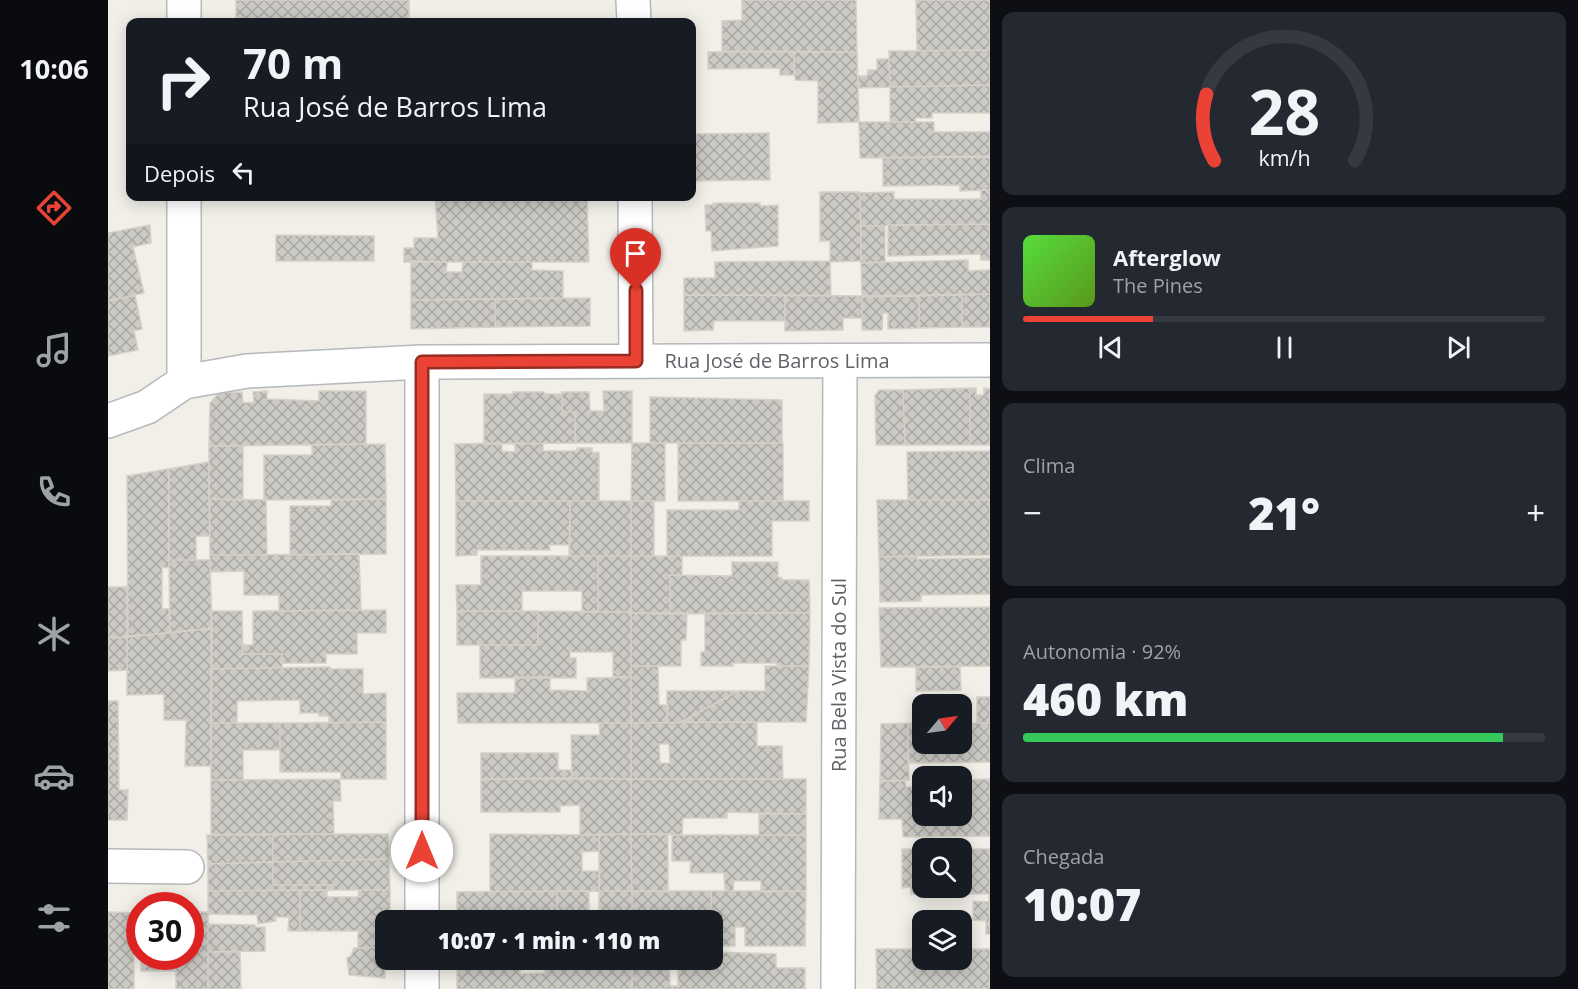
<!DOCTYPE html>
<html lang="pt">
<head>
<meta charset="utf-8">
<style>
  body { margin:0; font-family:"Open Sans",sans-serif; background:#242831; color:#f1f3f6; height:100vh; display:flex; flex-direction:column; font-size:22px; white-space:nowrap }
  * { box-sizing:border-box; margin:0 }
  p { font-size:20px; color:#9ea1a6 }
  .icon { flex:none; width:33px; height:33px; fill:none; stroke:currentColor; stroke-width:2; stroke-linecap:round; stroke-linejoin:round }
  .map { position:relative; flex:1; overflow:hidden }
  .drawer { display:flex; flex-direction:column; gap:12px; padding:12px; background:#0d0f14; width:588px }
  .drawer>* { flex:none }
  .banner { position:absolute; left:18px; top:18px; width:570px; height:183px; border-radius:12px; box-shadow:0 3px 15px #0003; background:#171b24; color:#f1f3f6; overflow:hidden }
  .needle { width:39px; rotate:61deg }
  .tools { position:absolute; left:804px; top:694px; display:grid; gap:12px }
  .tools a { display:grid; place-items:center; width:60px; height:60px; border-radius:12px; background:#171b24; box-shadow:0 3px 15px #0003; font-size:30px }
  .speed { position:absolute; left:18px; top:892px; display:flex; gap:12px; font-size:30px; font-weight:700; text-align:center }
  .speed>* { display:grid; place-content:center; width:78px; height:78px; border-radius:50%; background:#171b24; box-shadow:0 3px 15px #0003; line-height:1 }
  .speed .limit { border:9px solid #d22; background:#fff; color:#111 }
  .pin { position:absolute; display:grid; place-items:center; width:51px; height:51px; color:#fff; margin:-62px -26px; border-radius:50% 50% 50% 0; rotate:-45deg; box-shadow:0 0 6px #0007 }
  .pin .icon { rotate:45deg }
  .me { position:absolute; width:66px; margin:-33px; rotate:0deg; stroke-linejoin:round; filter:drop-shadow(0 0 4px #0008) }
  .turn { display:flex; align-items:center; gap:21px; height:126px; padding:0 18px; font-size:27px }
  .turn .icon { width:78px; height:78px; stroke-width:2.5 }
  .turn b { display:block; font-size:42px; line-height:51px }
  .then { display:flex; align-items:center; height:57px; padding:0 18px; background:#0003; gap:12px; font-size:22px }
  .big { font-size:45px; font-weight:800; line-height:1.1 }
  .drawer .card { flex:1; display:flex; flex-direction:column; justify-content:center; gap:9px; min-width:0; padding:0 21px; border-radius:12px; background:#242831 }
  .drawer .dial { align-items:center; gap:0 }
  .dial svg { height:156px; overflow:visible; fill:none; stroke:#363941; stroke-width:7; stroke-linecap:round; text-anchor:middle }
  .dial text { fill:#f1f3f6; stroke:none }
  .song { display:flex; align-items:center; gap:18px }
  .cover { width:72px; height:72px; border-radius:9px; background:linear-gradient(135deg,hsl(110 70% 55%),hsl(90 70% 35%)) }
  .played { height:6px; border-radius:3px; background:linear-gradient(90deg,#ea4335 25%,#363941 25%) }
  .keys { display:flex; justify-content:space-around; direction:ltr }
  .heat { display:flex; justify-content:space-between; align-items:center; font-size:33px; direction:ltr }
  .charge { height:9px; border-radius:4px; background:linear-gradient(90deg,#34c759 92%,#363941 0) }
  .trip { position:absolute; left:267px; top:910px; width:348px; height:60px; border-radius:12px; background:#171b24; box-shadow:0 3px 15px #0003; font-weight:800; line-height:60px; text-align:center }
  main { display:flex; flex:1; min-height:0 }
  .tabs { display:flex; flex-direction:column; width:108px; justify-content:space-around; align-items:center; background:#090b0e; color:#9ea1a6 }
  .tabs .icon { width:42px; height:42px }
  .tabs .selected { color:#ea4335 }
  .tabs b { font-size:27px; color:#f1f3f6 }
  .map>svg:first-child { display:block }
  .building { fill:url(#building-cross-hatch); stroke:#d6d1c6; stroke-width:1.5; fill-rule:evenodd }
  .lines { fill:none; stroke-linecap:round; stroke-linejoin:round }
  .street-casing { stroke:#b5b8bc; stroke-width:36 }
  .street { stroke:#fff; stroke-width:33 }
  .route-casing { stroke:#982c22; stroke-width:15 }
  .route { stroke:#ea4335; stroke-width:10 }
  .labels { text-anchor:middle; stroke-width:4.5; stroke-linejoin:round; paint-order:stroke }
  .street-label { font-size:20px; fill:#5f6368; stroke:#fff }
</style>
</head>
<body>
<main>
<nav class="tabs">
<b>10:06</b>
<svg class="icon selected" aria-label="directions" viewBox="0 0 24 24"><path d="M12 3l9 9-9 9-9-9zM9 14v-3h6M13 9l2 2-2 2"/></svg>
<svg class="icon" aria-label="music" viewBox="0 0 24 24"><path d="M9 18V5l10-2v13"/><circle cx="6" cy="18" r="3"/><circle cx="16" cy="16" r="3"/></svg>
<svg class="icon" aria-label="phone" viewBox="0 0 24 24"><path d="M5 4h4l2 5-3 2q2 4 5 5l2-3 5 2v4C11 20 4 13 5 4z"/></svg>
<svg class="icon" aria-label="climate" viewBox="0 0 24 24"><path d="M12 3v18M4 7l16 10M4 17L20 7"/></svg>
<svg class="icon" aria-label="car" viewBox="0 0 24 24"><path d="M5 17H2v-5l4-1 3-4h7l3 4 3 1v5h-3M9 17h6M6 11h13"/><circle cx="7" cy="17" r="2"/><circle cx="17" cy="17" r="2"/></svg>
<svg class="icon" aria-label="filters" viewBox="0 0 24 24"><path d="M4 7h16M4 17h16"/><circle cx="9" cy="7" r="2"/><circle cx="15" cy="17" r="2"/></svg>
</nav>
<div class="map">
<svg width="882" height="989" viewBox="0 0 882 989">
  <defs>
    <pattern id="building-cross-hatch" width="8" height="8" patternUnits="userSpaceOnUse" patternTransform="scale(1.5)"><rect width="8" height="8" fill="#cccac5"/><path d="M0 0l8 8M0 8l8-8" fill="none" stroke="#a9a8a4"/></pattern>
  </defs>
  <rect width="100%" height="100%" fill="#f1efe8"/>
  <path class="building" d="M128 0H301V22H128Z
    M634 0H748L749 52 614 51V21L634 20Z
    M808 0H882V50L809 51Z
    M882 50V85L782 87 781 51Z
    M600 52H686V75H672V68L600 69Z
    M686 52H749L751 122 710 123V81L687 80Z
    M769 59H781L782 87 750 88V76H759L760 70H769Z
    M882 85V113H824V118H807L808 122H782V87Z
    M751 122H826V132H882V156L752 158Z
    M661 133 662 180 584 181V134Z
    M882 157V190L852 191V185L775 186V158Z
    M873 190H882V224L753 226 752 193 786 192V199H873Z
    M712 192H752L753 261 722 262V241H712Z
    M327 196H479L481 262H296V248H306V238H330Z
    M605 203H652V206L670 205V246L604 251 603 231H598L597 205H605Z
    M882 224V260H873L872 254 780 256V225Z
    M42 225 43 243 25 247 36 293 0 301V233Z
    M753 226H777V262L753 263Z
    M168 235 266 236V261H168Z
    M860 260V271L882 270V294L754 296 753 263Z
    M303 261 339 262 338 272H354L355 262H424V270L455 271V298L303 300Z
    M722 261 723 296 576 295V278H607V262Z
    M882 294V327H854V295Z
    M27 295 34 329 26 331 30 350 0 356V301Z
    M576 295H677V321H606L605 330 576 331Z
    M677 295 754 296V318H735V330L677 331Z
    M854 295V327L811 328V296Z
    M811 296V328L780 329V313H775L774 330H754V297Z
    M482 298V326L387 327V299Z
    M387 299V327L303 329V300Z
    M862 388V445H797L795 390Z
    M862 388H868V395H876V388L882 389V445H862Z
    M771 390H795L797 445H768L767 396Z
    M159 391V399L211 401V391H258V444L101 446 102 403 111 393 134 392 135 403 146 402 145 392Z
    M495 391H524V443H467V412H454V392H481L482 411H496Z
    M405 392H436L437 394H454V412H467V443L376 444V394H405Z
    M542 397 674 400V443H542Z
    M394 443V451L407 452V443L435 444V451H469V448H484V452L491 453V501H348L347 444Z
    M524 443H557V501H523Z
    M570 443H675V501H570Z
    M277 444 278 499 156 500V455H204V445Z
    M101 446H135V500L101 499Z
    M882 451V500H800L799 452Z
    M101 462 102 536H88V560H61V469Z
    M61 469V568L54 567V609H61L62 633 20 636 19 476Z
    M101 499 158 500 159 555H102Z
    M278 499V554L182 555V506H223V500Z
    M769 500H882V555L771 557Z
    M348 501H462V545H441L442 550H369V555L348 556Z
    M462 501H523V556H461Z
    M523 501H546V556H523Z
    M631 501H701V521H664V556H559V510H631Z
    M251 554 253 610 171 611V595H136V571L102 572V555Z
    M373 556H490V612H474V591H414V611H349L348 585H373Z
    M490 556H523V612H490Z
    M523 556H574V575H562V614L523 613Z
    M809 556V559L882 558V594L813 595V601L772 602 771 557Z
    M61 560H102L104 628 62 633Z
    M624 562H670V577L674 578V580H701L702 613 562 614V575L624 576Z
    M0 587H19V637L0 638Z
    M882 607V666L773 667 771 608Z
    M278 610V633H249V654H218V663H173L174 654H135L134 645H145V611Z
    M103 611H134L135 654H174V668L103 669Z
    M349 611H430V645H349Z
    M430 611 523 612V677H505V652H462V658H468V678H372V645H430Z
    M523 613H579L578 640H573V666H523Z
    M597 613H702L701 666H669V663H625V666H593V652H597Z
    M104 628 103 766H77L78 720H56V694L19 695V637Z
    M19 637V670L0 671V638Z
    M523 666H550L551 705H560L559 723H523Z
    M657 666H701L698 722H573L630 691H657Z
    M222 667V669H255V694L278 693V722L221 723V716H211V713H192V700L129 701V723H103V669Z
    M808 667H852L853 690 808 691Z
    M407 677H442V690L479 691V678L523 677V723H350L349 693H407Z
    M559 691H630L573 722 559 723Z
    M869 697H882V723H869Z
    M0 701H10L11 790H20L19 820H0Z
    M278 722V779H233V772H172V723Z
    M649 722V746H674L675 779H523V723ZM551 744H561L562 763H552Z
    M103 723H172V750H135V780H103Z
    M491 723H523V779L464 778 463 735H492Z
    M800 723H814V744H854V723H882V762L800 763Z
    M800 723 801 780 772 781 773 724Z
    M373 753H450V770H463L464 778 373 779Z
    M232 779 233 801H225L226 834 103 835V780Z
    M373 779H523V834L472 835V805L452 806V812H373Z
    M523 779H698V814L619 812V818H575L574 835 523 834Z
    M882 779V836L795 837 794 819H771L772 781H797L798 787H814V816H854V780Z
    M651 814H698V835H651Z
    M165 834H280L281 859 165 862Z
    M165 834V862L100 864 99 835Z
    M382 834 491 835V851L474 852V871H492L491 891 382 892Z
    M523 834H560V892L524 891Z
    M523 834 524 891H491V835Z
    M564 835H698V891L653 892V881H626L625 891H617L616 873H582L583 861H564Z
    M794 849H814V888H854V849H882V894H803V887L794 888Z
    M281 859 282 890H225L226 885H165V862Z
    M165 862V885H226L225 890 100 891V864Z
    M192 890H219V897H250L251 890H282V921H278V947L250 948V931H192Z
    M192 890V931H180L181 917H167L168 921 150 924 149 915 100 914V891Z
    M449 891V921H349V892Z
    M449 891H481V921H449Z
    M491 891H524V921H491Z
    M524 891H603L604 921H524Z
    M603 891H698L697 946H637V927H627V946H604Z
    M881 894 882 934H878V921L865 920V901L881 902Z
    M0 912 32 913V950H26V989H0Z
    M82 912H100V989H68V971H33V957H82Z
    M100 924 147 925V927H157V951L100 952Z
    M277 947V978L241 975 239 958 243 956 246 948Z
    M768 949H814V960H854V949H882V989H769Z
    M132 951 133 989H100V952Z
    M604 952 668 954V968H697V989H570V960H604Z
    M349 960H412V974L437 973V960H524V989H349Z
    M524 960H561L562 986H570V989H524Z"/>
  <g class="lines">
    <g class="street-casing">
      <path id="street" d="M76 0V22
        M525 0 526 22
        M527 196 528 361
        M314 362V921
        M76 382V196
        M0 421 39 407 76 382 139 371 314 362 882 360
        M0 866 79 867
        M314 960V989
        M730 989 732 362"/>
    </g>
    <use href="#street" class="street"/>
  </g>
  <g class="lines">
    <g class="route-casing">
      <path id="route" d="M314 851V362L528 361V290"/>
    </g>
    <use href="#route" class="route"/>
  </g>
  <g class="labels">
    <g class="street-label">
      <text x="669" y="368">Rua José de Barros Lima</text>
      <text transform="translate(731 675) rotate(-90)" y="7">Rua Bela Vista do Sul</text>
    </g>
  </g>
</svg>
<div class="tools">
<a><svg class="needle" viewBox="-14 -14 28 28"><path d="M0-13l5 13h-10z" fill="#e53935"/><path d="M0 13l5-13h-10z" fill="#9ea1a6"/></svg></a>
<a><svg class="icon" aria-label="sound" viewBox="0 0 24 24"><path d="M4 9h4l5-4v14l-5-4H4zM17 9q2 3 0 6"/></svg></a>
<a><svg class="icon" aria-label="search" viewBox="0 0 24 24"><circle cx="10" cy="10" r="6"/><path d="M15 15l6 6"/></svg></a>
<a><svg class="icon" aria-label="layers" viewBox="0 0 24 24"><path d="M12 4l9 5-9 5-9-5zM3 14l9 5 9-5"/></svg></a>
</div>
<div class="speed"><div class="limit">30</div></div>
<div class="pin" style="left:528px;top:290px;background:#d93025"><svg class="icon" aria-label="arrive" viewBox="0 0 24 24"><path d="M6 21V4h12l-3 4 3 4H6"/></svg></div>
<svg class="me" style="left:314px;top:851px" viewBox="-20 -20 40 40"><circle r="19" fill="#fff"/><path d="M0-13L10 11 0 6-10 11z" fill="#ea4335"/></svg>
<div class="trip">10:07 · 1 min · 110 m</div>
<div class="banner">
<div class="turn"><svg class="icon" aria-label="right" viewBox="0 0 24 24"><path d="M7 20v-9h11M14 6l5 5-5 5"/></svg><div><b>70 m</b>Rua José de Barros Lima</div></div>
<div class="then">Depois<svg class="icon" aria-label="left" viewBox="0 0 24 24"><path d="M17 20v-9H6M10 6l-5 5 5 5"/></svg></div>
</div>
</div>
<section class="drawer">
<div class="card dial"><svg viewBox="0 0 100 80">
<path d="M14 69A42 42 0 1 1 86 69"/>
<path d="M14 69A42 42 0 0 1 10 35" stroke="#ea4335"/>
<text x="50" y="56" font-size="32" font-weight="700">28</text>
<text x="50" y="72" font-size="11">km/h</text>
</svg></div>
<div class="card">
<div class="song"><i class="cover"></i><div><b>Afterglow</b><p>The Pines</p></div></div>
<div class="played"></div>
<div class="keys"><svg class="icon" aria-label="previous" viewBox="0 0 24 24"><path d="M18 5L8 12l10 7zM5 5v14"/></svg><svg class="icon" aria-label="pause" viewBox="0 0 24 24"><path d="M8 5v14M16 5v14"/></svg><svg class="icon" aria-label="next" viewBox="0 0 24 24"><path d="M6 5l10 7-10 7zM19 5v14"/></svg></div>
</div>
<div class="card"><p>Clima</p>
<div class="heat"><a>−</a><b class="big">21°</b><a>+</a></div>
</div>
<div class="card"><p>Autonomia · 92%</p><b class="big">460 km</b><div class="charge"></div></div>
<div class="card"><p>Chegada</p><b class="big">10:07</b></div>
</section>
</main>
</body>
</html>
